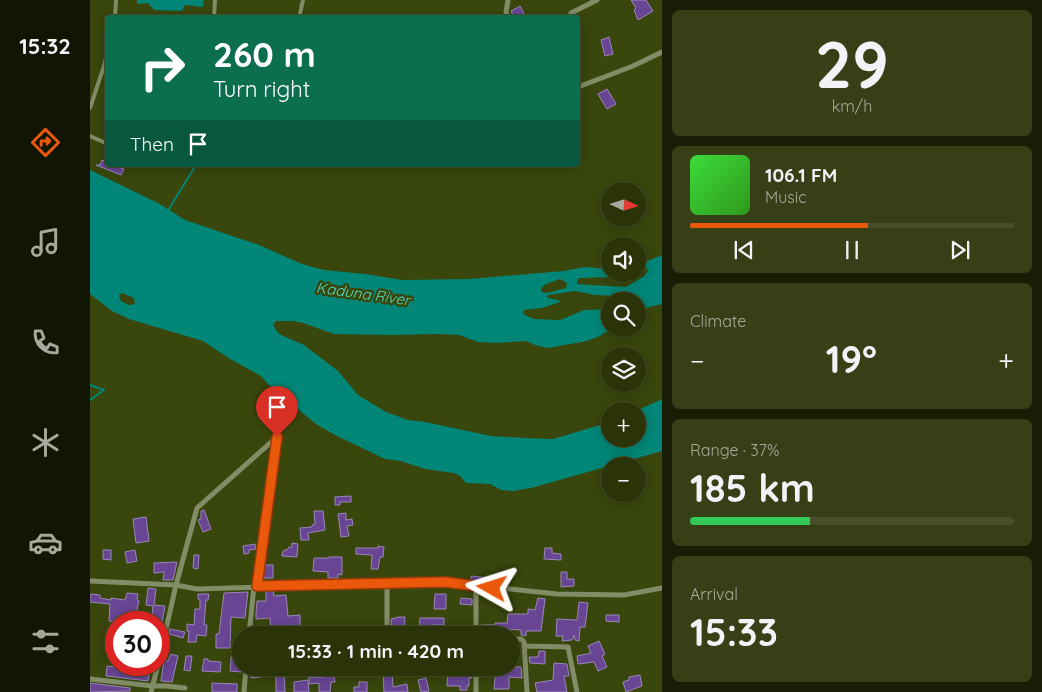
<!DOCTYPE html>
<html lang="en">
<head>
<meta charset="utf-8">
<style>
  body { margin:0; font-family:Quicksand,sans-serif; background:#373f17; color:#f1f3f6; height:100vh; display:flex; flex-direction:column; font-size:19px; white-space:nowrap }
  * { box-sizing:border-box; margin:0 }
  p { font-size:16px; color:#a6aa9c }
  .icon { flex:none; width:28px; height:28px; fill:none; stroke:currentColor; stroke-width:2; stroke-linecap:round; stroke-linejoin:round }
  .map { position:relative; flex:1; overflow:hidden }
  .side { display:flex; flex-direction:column; gap:10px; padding:10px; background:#181d05; width:380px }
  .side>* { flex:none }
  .guide { position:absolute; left:15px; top:15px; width:475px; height:152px; border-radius:5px; box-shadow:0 2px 12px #0003,0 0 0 1px #474f2a; background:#0b6e4f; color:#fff; overflow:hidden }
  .needle { width:32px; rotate:94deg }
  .controls { position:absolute; left:511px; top:182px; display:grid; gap:10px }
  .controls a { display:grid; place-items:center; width:45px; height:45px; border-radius:50%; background:#2b3409; box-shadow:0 2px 12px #0003,0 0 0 1px #474f2a; font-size:25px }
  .speed { position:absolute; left:15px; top:611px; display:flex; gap:10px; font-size:25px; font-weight:700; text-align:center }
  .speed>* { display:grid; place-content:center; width:65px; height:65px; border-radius:50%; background:#2b3409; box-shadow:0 2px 12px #0003,0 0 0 1px #474f2a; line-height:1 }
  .speed .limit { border:8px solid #d22; background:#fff; color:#111 }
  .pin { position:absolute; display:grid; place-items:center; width:42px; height:42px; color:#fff; margin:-51px -21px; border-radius:50% 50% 50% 0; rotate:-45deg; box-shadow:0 0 5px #0007 }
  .pin .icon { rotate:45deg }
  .me { position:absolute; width:55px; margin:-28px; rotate:276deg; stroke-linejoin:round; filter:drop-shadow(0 0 4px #0008) }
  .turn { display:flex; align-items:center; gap:18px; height:105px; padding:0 25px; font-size:22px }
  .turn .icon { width:65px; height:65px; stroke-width:2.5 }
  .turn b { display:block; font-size:35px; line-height:42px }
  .then { display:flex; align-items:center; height:48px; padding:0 25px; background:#0003; gap:10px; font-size:19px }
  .big { font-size:38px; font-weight:700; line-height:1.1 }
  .side .tile { flex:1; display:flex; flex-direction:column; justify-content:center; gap:8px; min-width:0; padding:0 18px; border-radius:8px; background:#373f17 }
  .side .dial { align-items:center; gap:0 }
  .dial b { font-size:65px; line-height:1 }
  .song { display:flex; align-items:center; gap:15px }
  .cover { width:60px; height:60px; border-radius:8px; background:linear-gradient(135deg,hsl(120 70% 55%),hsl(110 70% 35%)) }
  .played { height:5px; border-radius:2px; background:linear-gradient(90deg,#ea580c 55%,#474f2a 55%) }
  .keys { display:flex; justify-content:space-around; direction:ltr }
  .heat { display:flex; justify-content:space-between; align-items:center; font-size:28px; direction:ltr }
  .charge { height:8px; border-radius:4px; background:linear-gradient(90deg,#34c759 37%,#474f2a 0) }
  .trip { position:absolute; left:142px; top:626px; width:288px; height:50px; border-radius:25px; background:#2b3409; box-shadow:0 2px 12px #0003,0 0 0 1px #474f2a; font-weight:700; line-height:50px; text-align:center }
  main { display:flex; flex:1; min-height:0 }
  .tab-bar { display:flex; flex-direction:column; width:90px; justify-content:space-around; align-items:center; background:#111504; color:#a6aa9c }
  .tab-bar .icon { width:35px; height:35px }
  .tab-bar .selected { color:#ea580c }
  .tab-bar b { font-size:22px; color:#f1f3f6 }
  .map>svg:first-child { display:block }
  .water { fill:#018677; fill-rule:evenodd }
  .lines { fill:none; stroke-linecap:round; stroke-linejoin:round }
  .stream { stroke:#018677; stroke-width:2 }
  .building { fill:#684694; stroke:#9b87bc }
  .service { stroke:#828d67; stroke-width:4 }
  .minor { stroke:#828d67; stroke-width:5 }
  .route-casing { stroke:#983908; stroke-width:12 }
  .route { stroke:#ea580c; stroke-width:9 }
  .labels { text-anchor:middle; stroke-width:5; stroke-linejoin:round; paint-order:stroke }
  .water-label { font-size:15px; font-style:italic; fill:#4fdcc7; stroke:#39460c }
</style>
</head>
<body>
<main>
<nav class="tab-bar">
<b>15:32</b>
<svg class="icon selected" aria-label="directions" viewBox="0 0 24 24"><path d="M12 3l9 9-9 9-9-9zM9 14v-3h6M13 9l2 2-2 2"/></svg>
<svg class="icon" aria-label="music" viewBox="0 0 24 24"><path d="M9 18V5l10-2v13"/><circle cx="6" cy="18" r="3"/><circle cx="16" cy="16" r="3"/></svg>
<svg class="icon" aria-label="phone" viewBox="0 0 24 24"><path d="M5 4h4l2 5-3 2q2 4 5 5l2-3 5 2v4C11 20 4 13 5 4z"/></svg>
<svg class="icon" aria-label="climate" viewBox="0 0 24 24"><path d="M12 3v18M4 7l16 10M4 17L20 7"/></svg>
<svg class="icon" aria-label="car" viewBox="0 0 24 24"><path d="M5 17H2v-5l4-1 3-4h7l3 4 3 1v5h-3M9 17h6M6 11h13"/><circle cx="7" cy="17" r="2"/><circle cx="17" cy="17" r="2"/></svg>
<svg class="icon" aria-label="filters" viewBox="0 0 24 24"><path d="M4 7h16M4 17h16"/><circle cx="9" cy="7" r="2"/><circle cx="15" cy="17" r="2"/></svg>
</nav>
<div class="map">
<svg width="572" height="692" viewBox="0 0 572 692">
  <rect width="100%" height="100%" fill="#39460c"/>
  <path class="water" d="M47 0H114L113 7 95 5 92 11 64 10 58 3 47 4Z
    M0 170 68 203 95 220 169 245 212 264 234 270 275 274 312 280 379 279 474 271 495 267 520 269V274H544L528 277 490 278 487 279V284L536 287 554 276 558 271 557 268 548 272V265L572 255V304L559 307 548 312V301H522L527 299V296L505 295 485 291 458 295 457 297 458 298 468 300 470 302 452 308 434 310 433 314 444 319 470 320 494 310 520 309V329H521L510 336 497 341 458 348 445 345 436 341 406 343 388 342 369 335 351 334 302 335 244 334 213 323 203 321H186L183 325 189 334 214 345 248 371 268 395 296 412 318 420 335 422 401 436 433 438 463 439 520 422V439H548V411H546L572 399V451L441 488 423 491 411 490 400 484 376 483 370 476 364 473 335 469 311 461 295 459 245 435 226 424 181 387 171 376 140 359 113 341 39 319 22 311 0 294ZM470 279 477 283 476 288 457 293 451 292V288L456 284ZM32 293 44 298 45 304 38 305 31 301 29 295Z"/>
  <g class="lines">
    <path class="stream" d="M77 212 106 165
      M0 385 14 390 0 400"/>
  </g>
  <path class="building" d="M541 0H556L563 11 548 20 544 10 546 8Z
    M430 6 436 18H424L421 11Z
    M519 37 523 54 515 56 511 40Z
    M517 89 526 104 517 109 508 94Z
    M12 160 18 163V165H23L34 169 31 175 6 165H10Z
    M261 496V502H250V505H245V497Z
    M114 510 121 529 113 532 108 520 111 519V511Z
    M224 511H233L235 530 218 533 219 540H211L210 528 222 527V525L225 524Z
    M256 513V520L262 519 263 525 257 526 259 536 251 537 248 514Z
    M56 517 59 541 46 543 43 519Z
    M202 543 208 544 207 557 192 556 193 551 198 549 199 547H202Z
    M165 544 166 549 159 550V553L154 554 153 546Z
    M288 546 294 547 293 557H290L288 569H281L282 555 266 554V548H288Z
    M455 548H462V553L471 554V560L454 559Z
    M13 550H21V560L13 559Z
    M45 550 47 561 37 563 35 552Z
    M104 555H109L108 569 103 568Z
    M239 557H252V575L248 574V578H238V572L223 571 224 558H239Z
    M87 562 83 580H73L74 572 64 573V563Z
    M174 565H183V578H173Z
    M471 572H477V579H484V586L471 587Z
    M410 573H416L415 583H409Z
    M381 576 409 579V583L381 580Z
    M58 588 66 589 64 605 75 606 72 622H29L19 621 20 604 0 602V595L2 594 10 595V598L21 600V598L35 600 37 593 48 594 47 600 49 601 46 614 62 616 63 606 56 605Z
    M176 591H183L184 596 196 595 198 616 210 615V627H201V625L186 627 188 635H179L178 631 181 630 180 618 166 619V613L167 601H176Z
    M158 592 155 618 141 617 140 648H126V634H129L134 593Z
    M108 594H119L118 600H116L114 625H117L116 636 107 635 106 642H98L99 631H97V624L104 625 105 609H110V600L108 599Z
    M345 594H356V609H344Z
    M371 598 382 599V605L370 604Z
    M448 598 455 599 451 631H436V636L431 635V630L415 629V633L391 631V625H405V623H417L418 614H438V609L445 610Z
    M489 602 498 603 495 627H490L489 641 485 640 484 635 482 640 472 641 473 636H466L467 619 487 620Z
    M516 615H529V622L516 621Z
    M309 617H315L314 635H302L301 619Z
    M330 618H354V625H342L341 632H329Z
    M80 629 95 632 93 638 79 634Z
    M17 638 26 639V648H24V652H16Z
    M509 641 515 654 512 656 517 667 508 671 504 662 488 664 487 656 501 653 498 646Z
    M449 651H455V664L440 663 439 657H448Z
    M81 654 88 656 82 682 71 681 74 660 78 661Z
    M96 656H102L100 671 94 670Z
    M141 657H151V672L140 671Z
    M114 659H118V661L131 662 130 672 112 671Z
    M464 663 477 664 479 676H474L477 692H447L445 683 463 680Z
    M34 665H61L58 681 16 676 17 666 34 668Z
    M421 667H431L432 678 419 677V689H404L406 669Z
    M160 668H206V674H194L195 692H186V675L161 678Z
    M237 668H269V673L243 672 245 682H241L240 692H229V683L219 684V677H235L233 670 238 669Z
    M293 668H302L303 687 317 684 318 692H294Z
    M319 668H329L330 673 319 674Z
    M358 668H365V672L382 674V678H379V686H377V690H370V686H357Z
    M550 675 552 686 536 692 533 682 539 680V677Z
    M336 678 339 691 331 692 328 680Z
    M218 680 219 692H204V682Z
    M269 682H277V692H264V687H269Z
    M0 683 40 688V691L0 692Z
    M122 683 147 684V692H122Z"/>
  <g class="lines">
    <path class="service" d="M25 18 26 0
      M124 18 125 0
      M209 18 213 0
      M0 108 14 66 18 51
      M0 136 18 144"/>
    <path class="minor" d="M418 0 416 12 418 18
      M481 13 507 0
      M488 87 543 66 572 52
      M0 581 86 585 107 589 355 582 467 594 534 595 572 588
      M297 584V635
      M386 586V635
      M159 635 164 586
      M421 639H431L434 642 437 692
      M435 646 478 647 487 692
      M69 660 86 585 107 508 187 437 167 586
      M386 668V692
      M0 679 63 686H77L95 688
      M61 692 68 665
      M154 692 156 668"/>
  </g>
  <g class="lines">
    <g class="route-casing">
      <path id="route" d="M187 437 167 586 355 582 402 588"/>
    </g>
    <use href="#route" class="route"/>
  </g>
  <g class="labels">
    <g class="water-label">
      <text transform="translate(273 294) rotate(8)" y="5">Kaduna River</text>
    </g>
  </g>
</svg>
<div class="controls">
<a><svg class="needle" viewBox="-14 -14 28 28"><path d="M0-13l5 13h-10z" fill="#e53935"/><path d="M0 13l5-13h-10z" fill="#a6aa9c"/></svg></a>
<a><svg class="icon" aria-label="sound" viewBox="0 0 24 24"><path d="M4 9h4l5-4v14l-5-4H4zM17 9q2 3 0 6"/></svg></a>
<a><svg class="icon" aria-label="search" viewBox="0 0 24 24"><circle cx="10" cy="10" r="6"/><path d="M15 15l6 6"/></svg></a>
<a><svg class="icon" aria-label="layers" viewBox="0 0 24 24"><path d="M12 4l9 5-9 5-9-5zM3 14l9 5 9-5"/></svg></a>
<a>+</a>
<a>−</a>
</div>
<div class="speed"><div class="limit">30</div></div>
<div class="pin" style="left:187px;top:437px;background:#d93025"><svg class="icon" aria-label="arrive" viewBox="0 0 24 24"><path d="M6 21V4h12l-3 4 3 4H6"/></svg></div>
<svg class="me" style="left:402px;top:588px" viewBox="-20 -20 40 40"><path d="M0-17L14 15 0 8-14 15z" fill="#ea580c" stroke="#fff" stroke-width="4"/></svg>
<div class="trip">15:33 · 1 min · 420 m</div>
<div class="guide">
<div class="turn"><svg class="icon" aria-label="right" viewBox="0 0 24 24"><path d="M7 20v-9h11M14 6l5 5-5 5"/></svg><div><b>260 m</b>Turn right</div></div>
<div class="then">Then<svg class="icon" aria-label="arrive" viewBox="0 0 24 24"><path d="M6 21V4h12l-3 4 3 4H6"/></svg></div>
</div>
</div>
<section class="side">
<div class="tile dial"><b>29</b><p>km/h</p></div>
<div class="tile">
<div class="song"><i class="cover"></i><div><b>106.1 FM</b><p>Music</p></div></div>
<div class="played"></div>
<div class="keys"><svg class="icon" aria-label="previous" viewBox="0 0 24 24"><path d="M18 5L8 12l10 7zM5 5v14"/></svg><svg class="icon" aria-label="pause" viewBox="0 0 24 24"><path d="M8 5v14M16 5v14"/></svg><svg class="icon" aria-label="next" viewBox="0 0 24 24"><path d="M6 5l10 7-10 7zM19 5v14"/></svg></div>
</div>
<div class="tile"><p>Climate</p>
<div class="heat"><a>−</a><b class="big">19°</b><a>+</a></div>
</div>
<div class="tile"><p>Range · 37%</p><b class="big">185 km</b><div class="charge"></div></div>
<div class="tile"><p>Arrival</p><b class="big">15:33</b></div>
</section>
</main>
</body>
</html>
